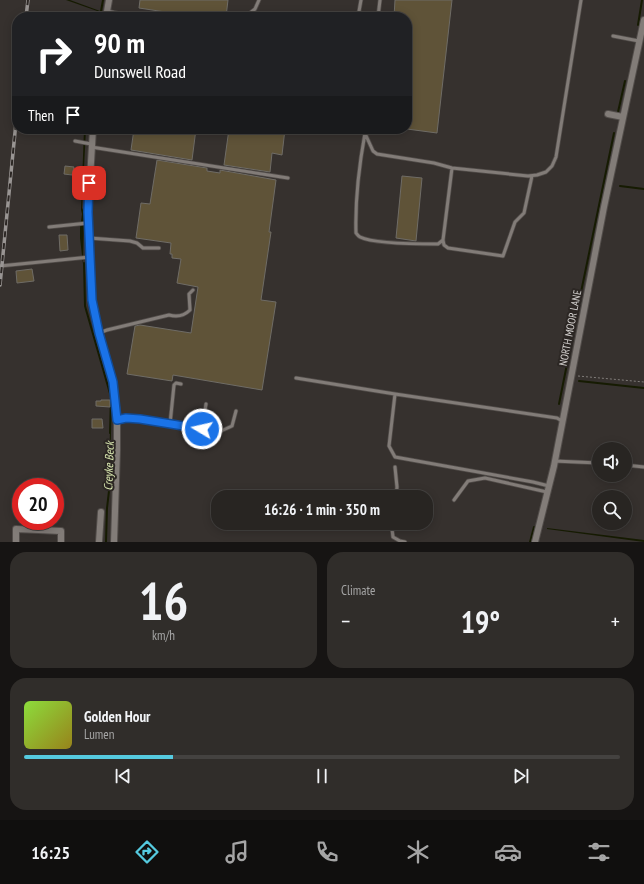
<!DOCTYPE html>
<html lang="en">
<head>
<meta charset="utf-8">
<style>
  body { margin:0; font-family:"PT Sans Narrow",sans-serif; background:#302d2a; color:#f1f3f6; height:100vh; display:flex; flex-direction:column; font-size:15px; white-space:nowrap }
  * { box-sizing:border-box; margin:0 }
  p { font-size:13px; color:#a5a5a5 }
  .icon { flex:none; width:22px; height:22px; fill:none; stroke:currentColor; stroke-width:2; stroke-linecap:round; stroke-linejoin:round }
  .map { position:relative; height:542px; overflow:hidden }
  .panel { display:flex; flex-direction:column; gap:10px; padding:10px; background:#161413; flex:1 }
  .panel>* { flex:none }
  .hud { position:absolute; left:12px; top:12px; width:400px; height:122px; border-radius:16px; box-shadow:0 2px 10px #0003,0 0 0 1px #444240; background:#202124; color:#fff; overflow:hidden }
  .controls { position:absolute; left:592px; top:442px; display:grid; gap:8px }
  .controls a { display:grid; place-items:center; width:40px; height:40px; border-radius:50%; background:#282522; box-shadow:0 2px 10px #0003,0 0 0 1px #444240; font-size:20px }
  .speed { position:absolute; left:12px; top:478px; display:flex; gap:8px; font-size:20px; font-weight:700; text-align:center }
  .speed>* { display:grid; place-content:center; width:52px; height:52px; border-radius:50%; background:#282522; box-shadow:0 2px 10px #0003,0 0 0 1px #444240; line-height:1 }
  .speed .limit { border:6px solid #d22; background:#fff; color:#111 }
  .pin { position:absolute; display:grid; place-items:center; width:34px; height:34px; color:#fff; margin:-17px; border-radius:8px; box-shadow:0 2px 6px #0006 }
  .me { position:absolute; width:44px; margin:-22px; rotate:279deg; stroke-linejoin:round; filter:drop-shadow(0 0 3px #0008) }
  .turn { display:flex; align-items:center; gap:14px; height:84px; padding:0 16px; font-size:18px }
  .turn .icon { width:52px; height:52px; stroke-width:2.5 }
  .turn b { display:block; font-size:28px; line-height:34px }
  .then { display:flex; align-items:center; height:38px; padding:0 16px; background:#0003; gap:8px; font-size:15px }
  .big { font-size:30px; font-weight:700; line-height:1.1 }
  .panel .widget { flex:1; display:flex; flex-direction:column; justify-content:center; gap:6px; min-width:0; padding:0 14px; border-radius:16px; background:#302d2a }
  .panel .dial { align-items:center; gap:0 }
  .dial b { font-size:52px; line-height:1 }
  .song { display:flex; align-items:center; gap:12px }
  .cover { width:48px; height:48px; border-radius:6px; background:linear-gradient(135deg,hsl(90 70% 55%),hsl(50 70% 35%)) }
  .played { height:4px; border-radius:2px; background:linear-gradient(90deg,#55cadf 25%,#444240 25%) }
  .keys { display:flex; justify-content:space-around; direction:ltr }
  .heat { display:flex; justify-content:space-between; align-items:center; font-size:22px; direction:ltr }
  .panel .tiles { flex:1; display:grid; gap:10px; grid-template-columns:1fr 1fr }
  .widget:last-child { grid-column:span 2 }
  .trip { position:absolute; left:211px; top:490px; width:222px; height:40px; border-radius:16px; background:#282522; box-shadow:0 2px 10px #0003,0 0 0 1px #444240; font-weight:700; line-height:40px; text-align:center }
  .dock { display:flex; height:64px; justify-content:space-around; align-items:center; background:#100f0e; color:#a5a5a5 }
  .dock .icon { width:28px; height:28px }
  .dock .active { color:#55cadf }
  .dock b { font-size:18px; color:#f1f3f6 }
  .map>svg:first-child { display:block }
  .water { fill:#161b02 }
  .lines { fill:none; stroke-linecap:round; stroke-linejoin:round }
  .stream { stroke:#161b02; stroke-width:2 }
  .building { fill:#5f5338; stroke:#6f6c66 }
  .service-casing { stroke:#524d4a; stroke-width:4.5 }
  .minor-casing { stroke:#524d4a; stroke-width:8 }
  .path { stroke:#817d7a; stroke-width:1; stroke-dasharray:2 2; stroke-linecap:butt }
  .service { stroke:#827c78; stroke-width:3 }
  .minor { stroke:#827c78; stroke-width:6 }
  .rail-casing { stroke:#999593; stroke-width:3.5 }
  .rail { stroke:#2c2724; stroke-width:2; stroke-dasharray:6; stroke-linecap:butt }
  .route-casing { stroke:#114b97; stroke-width:10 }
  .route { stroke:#1a73e8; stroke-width:7 }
  .labels { text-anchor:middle; stroke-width:4; stroke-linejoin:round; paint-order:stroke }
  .street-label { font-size:11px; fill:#d6d3d1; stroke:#2c2724 }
  .water-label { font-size:12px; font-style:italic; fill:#dae8b0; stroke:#2c2724 }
</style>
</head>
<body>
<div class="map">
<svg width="644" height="542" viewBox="0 0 644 542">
  <rect width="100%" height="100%" fill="#36312e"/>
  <path class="water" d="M66 0H70L100 11 102 0H104L101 17H99L100 12Z
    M84 129H86L82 208 84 212 83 264 80 238V228L82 214 81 210Z
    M110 431 111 432 110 491 108 508 107 542H105L106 508 108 491 107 490 108 488Z
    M547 528 644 540V542L547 529Z"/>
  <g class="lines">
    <path class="stream" d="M638 25 642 0
      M618 112 625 81
      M620 186 644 189
      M84 263 85 306 111 397 110 433
      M575 321 614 133
      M579 381 644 388
      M559 404 570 349
      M530 542 534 527"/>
  </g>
  <path class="building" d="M140 0H228L226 17 171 16 172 13 139 8Z
    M395 0H452L437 133 407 129V17H394Z
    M134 129H196L192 160 131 150Z
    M229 129H285L282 155 272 153 270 172 224 165Z
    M157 160 207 168V171L220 173V170L276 180 269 232H271L261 300 276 302 262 390 173 375 172 381 127 374 135 326 140 325 191 333 198 287 177 283 181 259 172 258V254H170L171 243 136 238 141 203 150 204Z
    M65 166 74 167 72 175 64 174Z
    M402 176 422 178 416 241 396 238Z
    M59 235H67L68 250 60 251Z
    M32 269 34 281 17 283 16 271Z
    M101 400H110V407L96 406V401H101Z
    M92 419H102L103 428H92Z"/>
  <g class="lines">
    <g class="service-casing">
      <path id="service" d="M107 11 136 17
        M245 17 255 9 259 0
        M358 17 361 0
        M378 17 380 0
        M613 36 639 41
        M363 129 373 151 377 154 434 163 452 168 528 176 537 175 546 172 552 166 556 157 581 0
        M365 133C359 166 355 200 356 233 357 234 358 236 360 237 374 244 421 244 438 244L443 240 452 168
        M75 141 91 144
        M91 147 288 178
        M49 227 88 223
        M89 238 130 241 137 243 143 248H159
        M443 240 444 245 448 248 503 256 515 222 524 213 532 176
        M0 266 90 257
        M99 333 107 330 169 315C176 317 184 316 190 310L189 294 193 290
        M296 378 395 394 557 418 562 421
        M395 394 389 446 395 457 533 482 549 486
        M117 420 126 418 139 419 221 431 232 426 236 411
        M170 424 174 385 176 383 181 384
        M202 429 206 404
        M554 461 599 463
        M625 465 644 467
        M395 467 397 487 396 497
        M454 500 468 481 485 478 547 492
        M367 524 392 529 393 537 400 541 405 542
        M392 529 393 523"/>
    </g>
    <g class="minor-casing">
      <path id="minor" d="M106 17 109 0
        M608 114 623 117
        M93 129 88 212 92 300 99 333 113 382 117 413V450L114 542
        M16 542V529L61 531V542
        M99 542 101 512
        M535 542 554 466 604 207 644 20"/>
    </g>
    <path class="path" d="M578 376 644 382"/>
    <use href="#service" class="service"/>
    <use href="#minor" class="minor"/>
    <g class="rail-casing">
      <path id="rail" d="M26 17 28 0
        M13 117 17 75
        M0 285 17 112"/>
    </g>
    <use href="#rail" class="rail"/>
  </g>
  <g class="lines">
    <g class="route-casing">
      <path id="route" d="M89 183 88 212 92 300 99 333 113 382 117 420 126 418 140 419 202 429"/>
    </g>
    <use href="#route" class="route"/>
  </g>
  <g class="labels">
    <g class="street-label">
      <text transform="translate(570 328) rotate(-79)" y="4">NORTH MOOR LANE</text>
    </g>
    <g class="water-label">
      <text transform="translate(109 466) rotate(-88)" y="4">Creyke Beck</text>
    </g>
  </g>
</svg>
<div class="controls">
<a><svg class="icon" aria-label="sound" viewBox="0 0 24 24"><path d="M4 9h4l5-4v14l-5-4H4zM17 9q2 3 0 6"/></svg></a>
<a><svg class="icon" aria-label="search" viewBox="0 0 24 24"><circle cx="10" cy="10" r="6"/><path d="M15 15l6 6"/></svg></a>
</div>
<div class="speed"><div class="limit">20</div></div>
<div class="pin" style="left:89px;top:183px;background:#d93025"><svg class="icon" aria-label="arrive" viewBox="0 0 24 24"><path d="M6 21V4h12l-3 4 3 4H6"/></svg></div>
<svg class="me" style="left:202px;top:429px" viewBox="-20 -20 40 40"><circle r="17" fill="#1a73e8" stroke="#fff" stroke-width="3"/><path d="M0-11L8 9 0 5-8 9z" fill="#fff"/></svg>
<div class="trip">16:26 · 1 min · 350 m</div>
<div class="hud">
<div class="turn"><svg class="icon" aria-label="right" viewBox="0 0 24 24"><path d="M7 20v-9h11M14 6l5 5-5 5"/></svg><div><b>90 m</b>Dunswell Road</div></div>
<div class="then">Then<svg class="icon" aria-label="arrive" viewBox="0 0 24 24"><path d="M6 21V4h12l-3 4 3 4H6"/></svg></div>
</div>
</div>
<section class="panel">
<div class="tiles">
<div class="widget dial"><b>16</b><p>km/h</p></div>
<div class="widget"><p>Climate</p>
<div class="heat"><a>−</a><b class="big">19°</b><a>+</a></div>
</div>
<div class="widget">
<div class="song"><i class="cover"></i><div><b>Golden Hour</b><p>Lumen</p></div></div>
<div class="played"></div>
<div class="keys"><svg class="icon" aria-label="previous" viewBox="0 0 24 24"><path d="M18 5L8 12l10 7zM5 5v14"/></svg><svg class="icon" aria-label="pause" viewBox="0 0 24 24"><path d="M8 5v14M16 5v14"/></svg><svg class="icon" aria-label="next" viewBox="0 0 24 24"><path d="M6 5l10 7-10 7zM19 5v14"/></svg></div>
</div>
</div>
</section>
<nav class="dock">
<b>16:25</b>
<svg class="icon active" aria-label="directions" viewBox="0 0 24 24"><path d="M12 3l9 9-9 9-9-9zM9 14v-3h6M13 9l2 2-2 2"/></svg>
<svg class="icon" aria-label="music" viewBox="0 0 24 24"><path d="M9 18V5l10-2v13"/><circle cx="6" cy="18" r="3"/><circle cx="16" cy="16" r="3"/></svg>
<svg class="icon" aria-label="phone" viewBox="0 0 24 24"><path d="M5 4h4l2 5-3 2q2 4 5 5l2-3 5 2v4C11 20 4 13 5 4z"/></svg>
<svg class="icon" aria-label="climate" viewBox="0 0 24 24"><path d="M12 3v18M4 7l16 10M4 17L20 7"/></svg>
<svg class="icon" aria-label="car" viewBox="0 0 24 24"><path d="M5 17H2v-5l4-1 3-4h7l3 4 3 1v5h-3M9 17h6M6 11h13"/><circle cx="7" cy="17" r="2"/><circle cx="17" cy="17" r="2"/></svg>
<svg class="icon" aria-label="filters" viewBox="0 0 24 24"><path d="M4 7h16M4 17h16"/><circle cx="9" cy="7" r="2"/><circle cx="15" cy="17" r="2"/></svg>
</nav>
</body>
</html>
